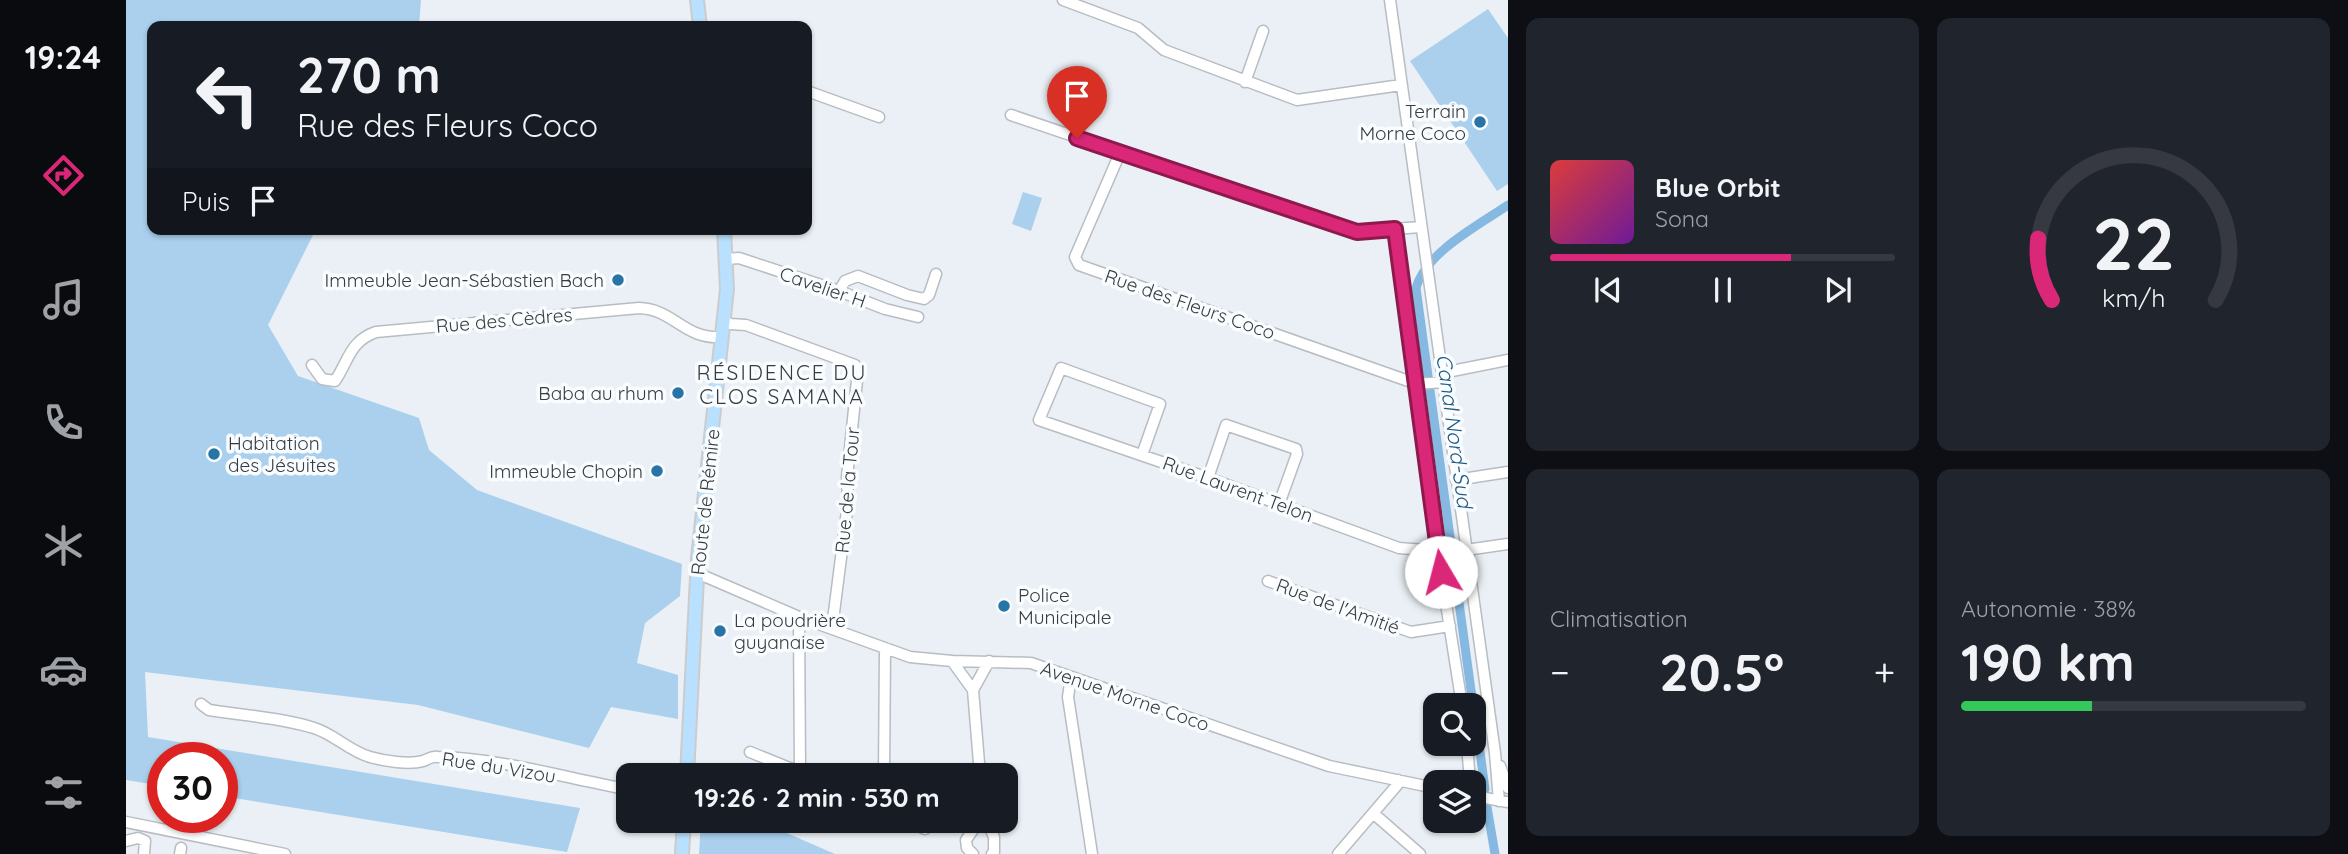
<!DOCTYPE html>
<html lang="fr">
<head>
<meta charset="utf-8">
<style>
  body { margin:0; font-family:Quicksand,sans-serif; background:#20242c; color:#f1f3f6; height:100vh; display:flex; flex-direction:column; font-size:26px; white-space:nowrap }
  * { box-sizing:border-box; margin:0 }
  p { font-size:23px; color:#9ea1a6 }
  .icon { flex:none; width:38px; height:38px; fill:none; stroke:currentColor; stroke-width:2; stroke-linecap:round; stroke-linejoin:round }
  .map { position:relative; flex:1; overflow:hidden }
  .sheet { display:flex; flex-direction:column; gap:18px; padding:18px; background:#0d0f14; width:840px }
  .sheet>* { flex:none }
  .guide { position:absolute; left:21px; top:21px; width:665px; height:214px; border-radius:14px; box-shadow:0 2px 5px #0004; background:#171b24; color:#f1f3f6; overflow:hidden }
  .fabs { position:absolute; left:1297px; top:693px; display:grid; gap:14px }
  .fabs a { display:grid; place-items:center; width:63px; height:63px; border-radius:14px; background:#171b24; box-shadow:0 2px 5px #0004; font-size:35px }
  .speed { position:absolute; left:21px; top:742px; display:flex; gap:14px; font-size:35px; font-weight:700; text-align:center }
  .speed>* { display:grid; place-content:center; width:91px; height:91px; border-radius:50%; background:#171b24; box-shadow:0 2px 5px #0004; line-height:1 }
  .speed .limit { border:10px solid #d22; background:#fff; color:#111 }
  .pin { position:absolute; display:grid; place-items:center; width:60px; height:60px; color:#fff; margin:-72px -30px; border-radius:50% 50% 50% 0; rotate:-45deg; box-shadow:0 0 7px #0007 }
  .pin .icon { rotate:45deg }
  .me { position:absolute; width:77px; margin:-38px; rotate:352deg; stroke-linejoin:round; filter:drop-shadow(0 0 5px #0008) }
  .turn { display:flex; align-items:center; gap:24px; height:147px; padding:0 35px; font-size:32px }
  .turn .icon { width:91px; height:91px; stroke-width:2.5 }
  .turn b { display:block; font-size:49px; line-height:60px }
  .then { display:flex; align-items:center; height:66px; padding:0 35px; background:#0003; gap:14px; font-size:26px }
  .big { font-size:52px; font-weight:800; line-height:1.1 }
  .sheet .tile { flex:1; display:flex; flex-direction:column; justify-content:center; gap:10px; min-width:0; padding:0 24px; border-radius:14px; background:#20242c }
  .sheet .dial { align-items:center; gap:0 }
  .dial svg { height:182px; overflow:visible; fill:none; stroke:#363941; stroke-width:7; stroke-linecap:round; text-anchor:middle }
  .dial text { fill:#f1f3f6; stroke:none }
  .song { display:flex; align-items:center; gap:21px }
  .cover { width:84px; height:84px; border-radius:10px; background:linear-gradient(135deg,hsl(0 70% 55%),hsl(280 70% 35%)) }
  .played { height:7px; border-radius:4px; background:linear-gradient(90deg,#db2777 70%,#363941 70%) }
  .keys { display:flex; justify-content:space-around; direction:ltr }
  .heat { display:flex; justify-content:space-between; align-items:center; font-size:38px; direction:ltr }
  .charge { height:10px; border-radius:5px; background:linear-gradient(90deg,#34c759 38%,#363941 0) }
  .sheet .tiles { flex:1; display:grid; gap:18px; grid-template-columns:repeat(2,1fr) }
  .trip { position:absolute; left:490px; top:763px; width:402px; height:70px; border-radius:14px; background:#171b24; box-shadow:0 2px 5px #0004; font-weight:800; line-height:70px; text-align:center }
  main { display:flex; flex:1; min-height:0 }
  .tab-bar { display:flex; flex-direction:column; width:126px; justify-content:space-around; align-items:center; background:#090b0e; color:#9ea1a6 }
  .tab-bar .icon { width:49px; height:49px }
  .tab-bar .selected { color:#db2777 }
  .tab-bar b { font-size:32px; color:#f1f3f6 }
  .map>svg:first-child { display:block }
  .green { fill:#aad0ed }
  .lines { fill:none; stroke-linecap:round; stroke-linejoin:round }
  .canal { stroke:#85b9e1; stroke-width:9 }
  .minor-casing { stroke:#b7bdc2; stroke-width:13 }
  .major-casing { stroke:#cccccd; stroke-width:16 }
  .minor { stroke:#fff; stroke-width:10 }
  .major { stroke:#b9e0fe; stroke-width:12 }
  .route-casing { stroke:#8e194d; stroke-width:18 }
  .route { stroke:#db2777; stroke-width:12 }
  .poi-dot { fill:#2874a6; stroke:#fafdff; stroke-width:2.5 }
  .labels { text-anchor:middle; stroke-width:7; stroke-linejoin:round; paint-order:stroke }
  .poi-label { font-size:19px; fill:#393c3e; stroke:#fafdff; text-anchor:end }
  .street-label { font-size:19px; fill:#393c3e; stroke:#fafdff }
  .neighbourhood-label { font-size:21px; letter-spacing:2px; fill:#373c40; stroke:#fafdff }
  .water-label { font-size:21px; font-style:italic; fill:#205a81; stroke:#fafdff }
</style>
</head>
<body>
<main>
<nav class="tab-bar">
<b>19:24</b>
<svg class="icon selected" aria-label="directions" viewBox="0 0 24 24"><path d="M12 3l9 9-9 9-9-9zM9 14v-3h6M13 9l2 2-2 2"/></svg>
<svg class="icon" aria-label="music" viewBox="0 0 24 24"><path d="M9 18V5l10-2v13"/><circle cx="6" cy="18" r="3"/><circle cx="16" cy="16" r="3"/></svg>
<svg class="icon" aria-label="phone" viewBox="0 0 24 24"><path d="M5 4h4l2 5-3 2q2 4 5 5l2-3 5 2v4C11 20 4 13 5 4z"/></svg>
<svg class="icon" aria-label="climate" viewBox="0 0 24 24"><path d="M12 3v18M4 7l16 10M4 17L20 7"/></svg>
<svg class="icon" aria-label="car" viewBox="0 0 24 24"><path d="M5 17H2v-5l4-1 3-4h7l3 4 3 1v5h-3M9 17h6M6 11h13"/><circle cx="7" cy="17" r="2"/><circle cx="17" cy="17" r="2"/></svg>
<svg class="icon" aria-label="filters" viewBox="0 0 24 24"><path d="M4 7h16M4 17h16"/><circle cx="9" cy="7" r="2"/><circle cx="15" cy="17" r="2"/></svg>
</nav>
<div class="map">
<svg width="1382" height="854" viewBox="0 0 1382 854">
  <rect width="100%" height="100%" fill="#eaf0f5"/>
  <path class="green" d="M0 0H295L293 26H26V229H190L142 325 172 376 293 418 303 450 351 490 556 564 554 596 519 623 511 663 552 675V719L485 707 463 748 292 705 19 672 22 737 454 808 441 852 96 796V758H37V786L0 780Z
    M1362 9 1382 38V184L1371 191 1284 61Z
    M897 192 916 198 905 231 886 224Z
    M575 821H633L709 854H573Z"/>
  <g class="lines">
    <path class="canal" d="M1347 705 1290 288C1300 252 1353 225 1382 205
      M1348 707 1359 789
      M1361 807 1369 854"/>
    <g class="minor-casing">
      <path id="minor" d="M937 0 1012 28 1038 50 1171 100 1275 85
        M1264 0 1369 753 1373 801
        M1119 82 1137 31
        M681 91 753 117
        M885 115 1231 232 1294 227
        M994 153 949 257 953 265 1291 384 1317 382
        M1269 230 1315 572 1336 705
        M601 259 613 258 713 291 759 309 792 317
        M713 291 719 281 732 276 781 295 798 299 803 295 810 274
        M599 321 604 324 620 325 729 365 732 371 721 477 722 503 706 628
        M186 365 196 379 209 381C223 360 224 341 250 332L513 308C548 309 558 340 596 337
        M1316 373 1382 360
        M1016 455 1034 404 935 368 913 420 1082 478 1273 548 1312 551
        M1082 478 1100 425 1170 449 1171 454 1153 504
        M1330 480 1382 472
        M1340 550 1382 544
        M571 573 673 617 784 657 826 661 905 663 1203 766 1309 788
        M1142 581 1285 632 1324 626
        M673 617 674 772
        M826 661 847 690 854 775
        M945 677 942 697 966 854
        M847 690 863 661
        M75 704 83 710C115 715 157 718 188 728 208 734 223 751 244 757 258 761 283 765 297 761 303 759 305 756 312 757 370 758 433 776 490 787L498 790V801L502 804
        M1341 744 1344 782
        M624 752 681 775
        M1374 766 1382 788
        M758 775 759 648
        M1348 796 1382 802
        M1247 813 1294 854
        M781 821 799 829
        M861 821 868 837V852L866 854
        M0 822 159 854
        M0 841 12 838 19 841 18 854
        M54 854 55 848
        M847 854 841 848 840 840 853 821
        M1212 854 1272 784V780"/>
    </g>
    <g class="major-casing">
      <path id="major" d="M571 0 574 26
        M561 775 572 558 601 289 598 229
        M556 854 558 821"/>
    </g>
    <use href="#minor" class="minor"/>
    <use href="#major" class="major"/>
  </g>
  <g class="lines">
    <g class="route-casing">
      <path id="route" d="M951 138 1231 232 1269 229 1315 572"/>
    </g>
    <use href="#route" class="route"/>
  </g>
  <g class="poi-dot">
    <circle cx="1354" cy="122" r="7"/>
    <circle cx="492" cy="280" r="7"/>
    <circle cx="552" cy="393" r="7"/>
    <circle cx="88" cy="454" r="7"/>
    <circle cx="531" cy="471" r="7"/>
    <circle cx="878" cy="606" r="7"/>
    <circle cx="594" cy="631" r="7"/>
  </g>
  <g class="labels">
    <g class="poi-label">
      <text x="1340" y="118">Terrain<tspan x="1340" dy="22">Morne Coco</tspan></text>
      <text x="478" y="287">Immeuble Jean-Sébastien Bach</text>
      <text x="538" y="400">Baba au rhum</text>
      <text x="102" y="450" text-anchor="start">Habitation<tspan x="102" dy="22">des Jésuites</tspan></text>
      <text x="517" y="478">Immeuble Chopin</text>
      <text x="892" y="602" text-anchor="start">Police<tspan x="892" dy="22">Municipale</tspan></text>
      <text x="608" y="627" text-anchor="start">La poudrière<tspan x="608" dy="22">guyanaise</tspan></text>
    </g>
    <g class="street-label">
      <text transform="translate(697 287) rotate(19)" y="7">Cavelier H</text>
      <text transform="translate(1064 304) rotate(19)" y="7">Rue des Fleurs Coco</text>
      <text transform="translate(378 320) rotate(-5)" y="7">Rue des Cèdres</text>
      <text transform="translate(1112 489) rotate(20)" y="7">Rue Laurent Telon</text>
      <text transform="translate(721 490) rotate(-85)" y="7">Rue de la Tour</text>
      <text transform="translate(579 502) rotate(-84)" y="7">Route de Rémire</text>
      <text transform="translate(1212 606) rotate(20)" y="7">Rue de l'Amitié</text>
      <text transform="translate(999 696) rotate(19)" y="7">Avenue Morne Coco</text>
      <text transform="translate(373 767) rotate(9)" y="7">Rue du Vizou</text>
    </g>
    <g class="neighbourhood-label">
      <text x="656" y="380">RÉSIDENCE DU<tspan x="656" dy="24">CLOS SAMANA</tspan></text>
    </g>
    <g class="water-label">
      <text transform="translate(1328 431) rotate(82)" y="7">Canal Nord-Sud</text>
    </g>
  </g>
</svg>
<div class="fabs">
<a><svg class="icon" aria-label="search" viewBox="0 0 24 24"><circle cx="10" cy="10" r="6"/><path d="M15 15l6 6"/></svg></a>
<a><svg class="icon" aria-label="layers" viewBox="0 0 24 24"><path d="M12 4l9 5-9 5-9-5zM3 14l9 5 9-5"/></svg></a>
</div>
<div class="speed"><div class="limit">30</div></div>
<div class="pin" style="left:951px;top:138px;background:#d93025"><svg class="icon" aria-label="arrive" viewBox="0 0 24 24"><path d="M6 21V4h12l-3 4 3 4H6"/></svg></div>
<svg class="me" style="left:1315px;top:572px" viewBox="-20 -20 40 40"><circle r="19" fill="#fff"/><path d="M0-13L10 11 0 6-10 11z" fill="#db2777"/></svg>
<div class="trip">19:26 · 2 min · 530 m</div>
<div class="guide">
<div class="turn"><svg class="icon" aria-label="left" viewBox="0 0 24 24"><path d="M17 20v-9H6M10 6l-5 5 5 5"/></svg><div><b>270 m</b>Rue des Fleurs Coco</div></div>
<div class="then">Puis<svg class="icon" aria-label="arrive" viewBox="0 0 24 24"><path d="M6 21V4h12l-3 4 3 4H6"/></svg></div>
</div>
</div>
<section class="sheet">
<div class="tiles">
<div class="tile">
<div class="song"><i class="cover"></i><div><b>Blue Orbit</b><p>Sona</p></div></div>
<div class="played"></div>
<div class="keys"><svg class="icon" aria-label="previous" viewBox="0 0 24 24"><path d="M18 5L8 12l10 7zM5 5v14"/></svg><svg class="icon" aria-label="pause" viewBox="0 0 24 24"><path d="M8 5v14M16 5v14"/></svg><svg class="icon" aria-label="next" viewBox="0 0 24 24"><path d="M6 5l10 7-10 7zM19 5v14"/></svg></div>
</div>
<div class="tile dial"><svg viewBox="0 0 100 80">
<path d="M14 69A42 42 0 1 1 86 69"/>
<path d="M14 69A42 42 0 0 1 8 42" stroke="#db2777"/>
<text x="50" y="56" font-size="32" font-weight="700">22</text>
<text x="50" y="72" font-size="11">km/h</text>
</svg></div>
<div class="tile"><p>Climatisation</p>
<div class="heat"><a>−</a><b class="big">20.5°</b><a>+</a></div>
</div>
<div class="tile"><p>Autonomie · 38%</p><b class="big">190 km</b><div class="charge"></div></div>
</div>
</section>
</main>
</body>
</html>
